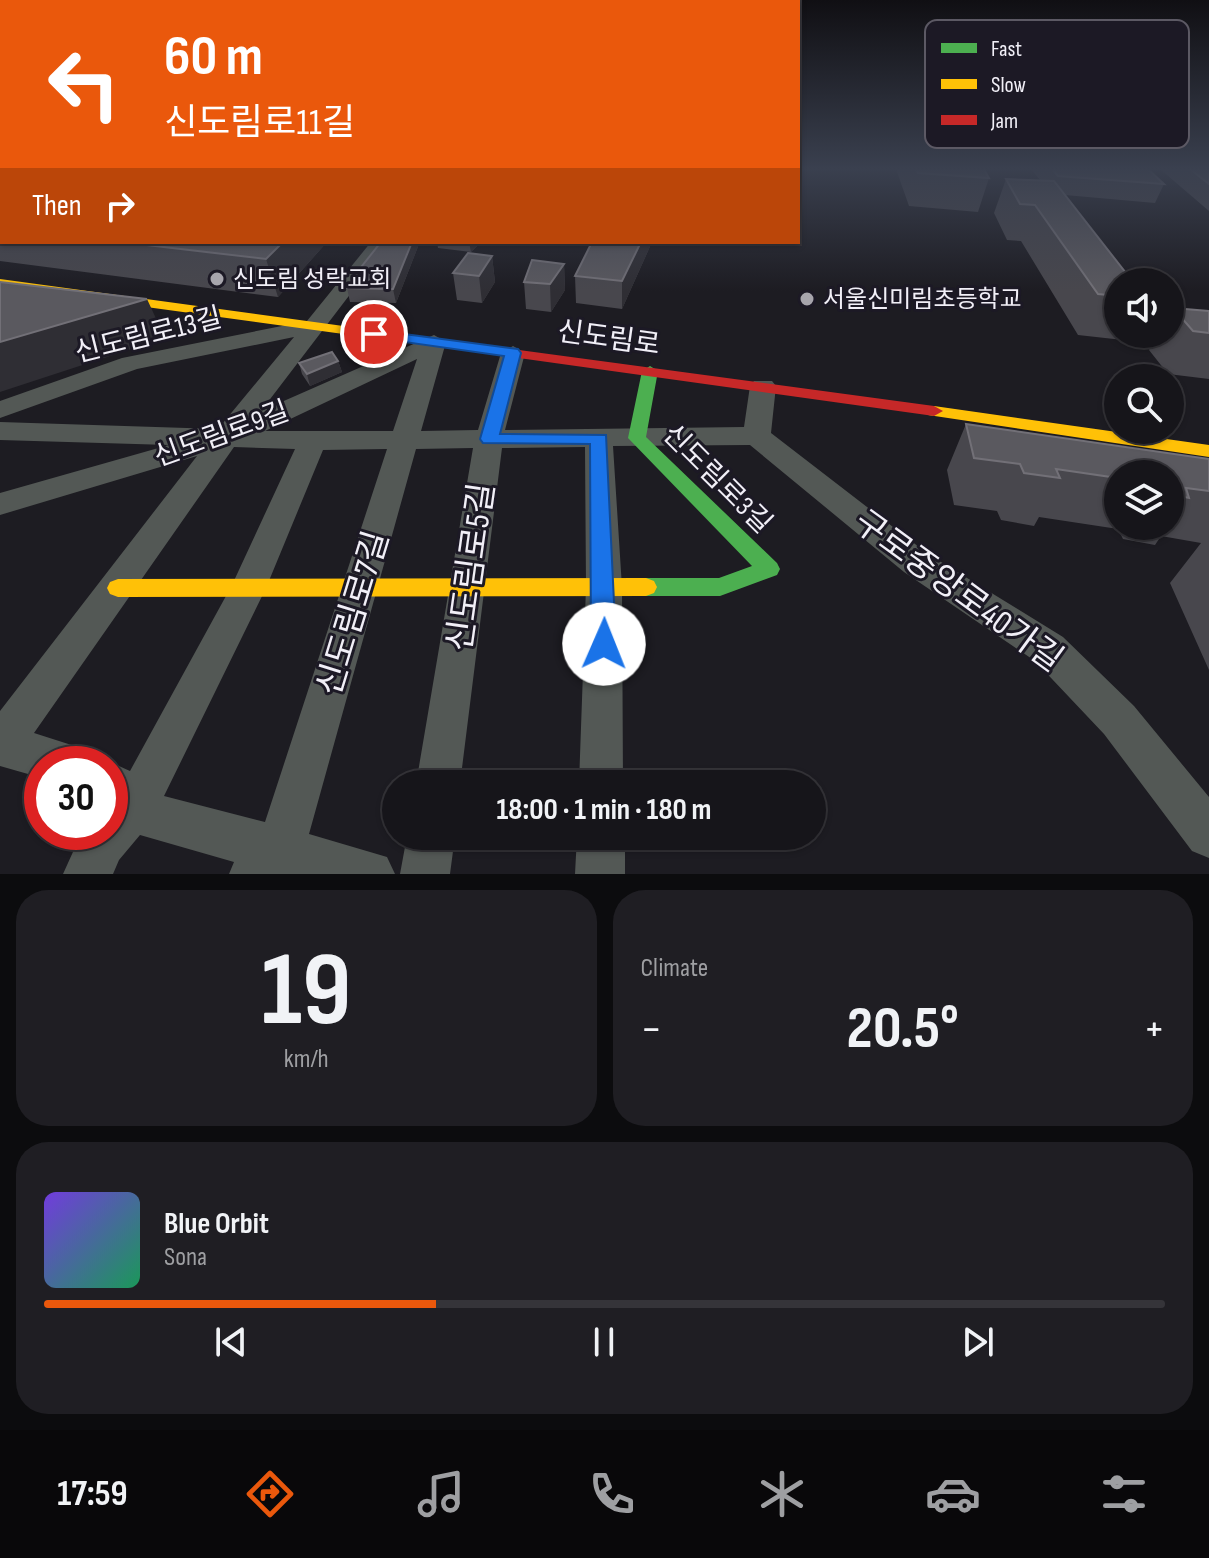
<!DOCTYPE html>
<html lang="en">
<head>
<meta charset="utf-8">
<style>
  body { margin:0; font-family:"Sofia Sans Condensed","Noto Sans KR",sans-serif; background:#1f1e23; color:#f1f3f6; height:100vh; display:flex; flex-direction:column; font-size:30px; white-space:nowrap }
  * { box-sizing:border-box; margin:0 }
  p { font-size:26px; color:#9e9fa2 }
  .icon { flex:none; width:44px; height:44px; fill:none; stroke:currentColor; stroke-width:2; stroke-linecap:round; stroke-linejoin:round }
  .map { position:relative; height:874px; overflow:hidden }
  .side { display:flex; flex-direction:column; gap:16px; padding:16px; background:#0c0c0e; flex:1 }
  .side>* { flex:none }
  .banner { position:absolute; left:0px; top:0px; width:800px; height:244px; box-shadow:0 2px 6px #0004,0 0 0 2px #353439; background:#ea580c; color:#fff; overflow:hidden }
  .buttons { position:absolute; left:1104px; top:268px; display:grid; gap:16px }
  .buttons a { display:grid; place-items:center; width:80px; height:80px; border-radius:50%; background:#16151a; box-shadow:0 2px 6px #0004,0 0 0 2px #353439; font-size:40px }
  .speed { position:absolute; left:24px; top:746px; display:flex; gap:16px; font-size:40px; font-weight:700; text-align:center }
  .speed>* { display:grid; place-content:center; width:104px; height:104px; border-radius:50%; background:#16151a; box-shadow:0 2px 6px #0004,0 0 0 2px #353439; line-height:1 }
  .speed .limit { border:12px solid #d22; background:#fff; color:#111 }
  .pin { position:absolute; display:grid; place-items:center; width:68px; height:68px; color:#fff; margin:-34px; border:4px solid #fff; border-radius:50%; box-shadow:0 2px 8px #0007 }
  .me { position:absolute; width:88px; margin:-44px; rotate:1deg; stroke-linejoin:round; filter:drop-shadow(0 0 6px #0008) }
  .turn { display:flex; align-items:center; gap:28px; height:168px; padding:0 32px; font-size:36px }
  .turn .icon { width:104px; height:104px; stroke-width:2.5 }
  .turn b { display:block; font-size:56px; line-height:68px }
  .then { display:flex; align-items:center; height:76px; padding:0 32px; background:#0003; gap:16px; font-size:30px }
  .big { font-size:60px; font-weight:700; line-height:1.1 }
  .side .card { flex:1; display:flex; flex-direction:column; justify-content:center; gap:12px; min-width:0; padding:0 28px; border-radius:32px; background:#1f1e23 }
  .side .dial { align-items:center; gap:0 }
  .dial b { font-size:104px; line-height:1 }
  .song { display:flex; align-items:center; gap:24px }
  .cover { width:96px; height:96px; border-radius:12px; background:linear-gradient(135deg,hsl(260 70% 55%),hsl(150 70% 35%)) }
  .played { height:8px; border-radius:4px; background:linear-gradient(90deg,#ea580c 35%,#353439 35%) }
  .keys { display:flex; justify-content:space-around; direction:ltr }
  .heat { display:flex; justify-content:space-between; align-items:center; font-size:44px; direction:ltr }
  .side .tiles { flex:1; display:grid; gap:16px; grid-template-columns:1fr 1fr }
  .card:last-child { grid-column:span 2 }
  .trip { position:absolute; left:382px; top:770px; width:444px; height:80px; border-radius:40px; background:#16151a; box-shadow:0 2px 6px #0004,0 0 0 2px #353439; font-weight:700; line-height:80px; text-align:center }
  .tab-bar { display:flex; height:128px; justify-content:space-around; align-items:center; background:#09080a; color:#9e9fa2 }
  .tab-bar .icon { width:56px; height:56px }
  .tab-bar .active { color:#ea580c }
  .tab-bar b { font-size:36px; color:#f1f3f6 }
  .map>svg:first-child { display:block }
  .lines { fill:none; stroke-linecap:round; stroke-linejoin:round }
  .street { fill:#535855; fill-rule:evenodd }
  .fast { fill:#4caf50; fill-rule:evenodd }
  .slow { fill:#ffc107; fill-rule:evenodd }
  .jam { fill:#c62828; fill-rule:evenodd }
  .wall { fill:#48474d; fill-rule:evenodd }
  .shaded-wall { fill:#2f2e34 }
  .building { fill:#5a595f; stroke:#727077; stroke-width:2 }
  .route { fill:#1a73e8; stroke:#114b97; stroke-width:2 }
  .poi-dot { fill:#a7a5ac; stroke:#1c1925; stroke-width:3 }
  .labels { text-anchor:middle; stroke-width:6; stroke-linejoin:round; paint-order:stroke }
  .far-poi-label { font-size:24px; fill:#f1eff7; stroke:#1c1925; text-anchor:start }
  .street-label { font-size:28px; fill:#f1eff7; stroke:#1c1925 }
  .near-street-label { font-size:34px; fill:#f1eff7; stroke:#1c1925 }
  .key { fill:#1c1925; stroke:#5c5964; stroke-width:2 }
  .key-label { font-size:22px; fill:#f1eff7 }
</style>
</head>
<body>
<div class="map">
<svg width="1209" height="874" viewBox="0 0 1209 874">
  <rect width="100%" height="100%" fill="#1d1c22"/>
  <g class="lines">
    <path class="street" d="M371 242H390L261 411 434 335 446 342 421 431 478 430 501 353 513 346 525 353 505 430 744 427 750 386 754 381H772L776 386 771 433 928 554 1063 637 1134 706 1209 797V858L1192 851 1104 734 1035 661 904 572 750 445 613 446 622 587 623 784H579L586 587 585 447 502 448 460 784H416L473 448 416 449 309 834 387 857 395 874H229L234 862 140 835 119 860 113 874H63L82 832H110V764H104L110 762 130 771 232 585 295 449 234 447 34 733 84 749 90 764H42V778L0 766V711L197 456 0 515V493L169 445 0 440V422L218 429 294 337 137 369 0 418V401L122 358 307 321ZM417 359 393 431H265ZM387 449 265 822 164 796 266 588 323 450Z
      M407 836H455L450 874H400Z
      M577 836H625V874H575Z"/>
    <path class="fast" d="M650 366 658 371 646 437 777 563 780 569 777 575 720 596H646L638 593 635 587 638 581 646 578H719L752 566 628 438 642 371Z"/>
    <path class="slow" d="M0 279 409 335 416 339 409 343 0 287Z
      M934 406 1209 445V457L928 415 925 411Z
      M646 578 654 581 657 587 654 593 646 596 118 597 110 594 107 588 110 582 118 579Z"/>
    <path class="jam" d="M409 335 934 406 943 411 934 416 404 342V336Z"/>
  </g>
  <path class="wall" d="M896 169H984L989 178 978 212 909 206Z
    M1031 169H1148L1164 184 1155 203 1065 195 1118 282V334H1127L1123 340 1078 335 1021 241 1007 240 994 213 1006 179 1040 180Z
    M1160 169H1209V211Z
    M2 201V242H327L278 297 0 261V202Z
    M437 242H481L471 252 438 248Z
    M652 242 622 309 576 303 575 276Z
    M419 244 396 303 350 302 347 288Z
    M492 256 495 282 482 303 457 300 453 273Z
    M564 264 565 290 551 312 526 309 524 282Z
    M1173 308 1209 311V379L1168 374 1149 350 1158 334H1170V313Z
    M338 361 342 372 310 386 302 374 299 363Z
    M966 424 1209 459V670L1170 583 1201 543 1161 536 1155 545 1123 539 1118 529 1039 517 1034 526 1001 520 997 511 954 505 947 470ZM1118 474H1170V526H1118Z"/>
  <path class="shaded-wall" d="M283 242H327L278 297 266 259Z
    M412 242H419V244L396 303 393 289Z
    M469 242H481L471 252Z
    M641 242H652L622 309V281Z
    M492 256 495 282 482 303 479 276Z
    M564 264 565 290 551 312 550 284Z
    M147 299 165 338 0 392V342Z
    M338 361 342 372 310 386 307 374Z"/>
  <path class="building" d="M916 169H984L989 178 918 173Z
    M1052 169H1148L1164 184 1058 176Z
    M1190 169H1209V184Z
    M1006 179 1054 181 1133 282H1118V296L1098 294 1035 205 1020 204Z
    M2 201V228H0V202Z
    M121 242H283L266 259Z
    M381 242H412L393 289 347 288 354 276Z
    M592 242H641L622 281 575 276Z
    M468 253 492 256 479 276 453 273Z
    M532 260 564 264 550 284 524 282Z
    M0 282 147 299 0 342Z
    M1173 308 1209 311V333L1193 331Z
    M332 352 338 361 307 374 299 363Z
    M966 424 1209 459V491L1186 488 1189 498 1170 494V474H1118V478L1056 469 1060 478 1024 473 1020 464 974 458Z"/>
  <linearGradient id="sky" x2="0" y2="1"><stop stop-color="#100f13"/><stop offset="0.58" stop-color="#3a404f"/><stop offset="1" stop-color="#3a404f" stop-opacity="0"/></linearGradient>
  <rect width="1209" height="291" fill="url(#sky)"/>
  <path class="route" d="M374 330 518 349 521 353 500 434 606 435 616 644 612 651 604 654 595 651 591 644 590 444 483 443 480 439 504 356 369 337V331Z"/>
  <g class="poi-dot">
    <circle cx="217" cy="279" r="8"/>
    <circle cx="807" cy="299" r="8"/>
  </g>
  <g class="labels">
    <g class="far-poi-label">
      <text x="233" y="287">신도림 성락교회</text>
      <text x="823" y="307">서울신미림초등학교</text>
    </g>
    <g class="street-label">
      <text transform="translate(148 334) rotate(-14)" y="10">신도림로13길</text>
      <text transform="translate(609 337) rotate(8)" y="10">신도림로</text>
      <text transform="translate(221 433) rotate(-20)" y="10">신도림로9길</text>
      <text transform="translate(718 478) rotate(45)" y="10">신도림로3길</text>
    </g>
    <g class="near-street-label">
      <text transform="translate(470 567) rotate(-82)" y="12">신도림로5길</text>
      <text transform="translate(959 590) rotate(36)" y="12">구로중앙로40가길</text>
      <text transform="translate(352 613) rotate(-73)" y="12">신도림로7길</text>
    </g>
  </g>
  <rect x="925" y="20" width="264" height="128" rx="12" class="key"/>
  <rect x="941" y="43" width="36" height="10" fill="#4caf50"/>
  <rect x="941" y="79" width="36" height="10" fill="#ffc107"/>
  <rect x="941" y="115" width="36" height="10" fill="#c62828"/>
  <g class="key-label">
    <text x="991" y="56">Fast</text>
    <text x="991" y="92">Slow</text>
    <text x="991" y="128">Jam</text>
  </g>
</svg>
<div class="buttons">
<a><svg class="icon" aria-label="sound" viewBox="0 0 24 24"><path d="M4 9h4l5-4v14l-5-4H4zM17 9q2 3 0 6"/></svg></a>
<a><svg class="icon" aria-label="search" viewBox="0 0 24 24"><circle cx="10" cy="10" r="6"/><path d="M15 15l6 6"/></svg></a>
<a><svg class="icon" aria-label="layers" viewBox="0 0 24 24"><path d="M12 4l9 5-9 5-9-5zM3 14l9 5 9-5"/></svg></a>
</div>
<div class="speed"><div class="limit">30</div></div>
<div class="pin" style="left:374px;top:334px;background:#d93025"><svg class="icon" aria-label="arrive" viewBox="0 0 24 24"><path d="M6 21V4h12l-3 4 3 4H6"/></svg></div>
<svg class="me" style="left:604px;top:644px" viewBox="-20 -20 40 40"><circle r="19" fill="#fff"/><path d="M0-13L10 11 0 6-10 11z" fill="#1a73e8"/></svg>
<div class="trip">18:00 · 1 min · 180 m</div>
<div class="banner">
<div class="turn"><svg class="icon" aria-label="left" viewBox="0 0 24 24"><path d="M17 20v-9H6M10 6l-5 5 5 5"/></svg><div><b>60 m</b>신도림로11길</div></div>
<div class="then">Then<svg class="icon" aria-label="right" viewBox="0 0 24 24"><path d="M7 20v-9h11M14 6l5 5-5 5"/></svg></div>
</div>
</div>
<section class="side">
<div class="tiles">
<div class="card dial"><b>19</b><p>km/h</p></div>
<div class="card"><p>Climate</p>
<div class="heat"><a>−</a><b class="big">20.5°</b><a>+</a></div>
</div>
<div class="card">
<div class="song"><i class="cover"></i><div><b>Blue Orbit</b><p>Sona</p></div></div>
<div class="played"></div>
<div class="keys"><svg class="icon" aria-label="previous" viewBox="0 0 24 24"><path d="M18 5L8 12l10 7zM5 5v14"/></svg><svg class="icon" aria-label="pause" viewBox="0 0 24 24"><path d="M8 5v14M16 5v14"/></svg><svg class="icon" aria-label="next" viewBox="0 0 24 24"><path d="M6 5l10 7-10 7zM19 5v14"/></svg></div>
</div>
</div>
</section>
<nav class="tab-bar">
<b>17:59</b>
<svg class="icon active" aria-label="directions" viewBox="0 0 24 24"><path d="M12 3l9 9-9 9-9-9zM9 14v-3h6M13 9l2 2-2 2"/></svg>
<svg class="icon" aria-label="music" viewBox="0 0 24 24"><path d="M9 18V5l10-2v13"/><circle cx="6" cy="18" r="3"/><circle cx="16" cy="16" r="3"/></svg>
<svg class="icon" aria-label="phone" viewBox="0 0 24 24"><path d="M5 4h4l2 5-3 2q2 4 5 5l2-3 5 2v4C11 20 4 13 5 4z"/></svg>
<svg class="icon" aria-label="climate" viewBox="0 0 24 24"><path d="M12 3v18M4 7l16 10M4 17L20 7"/></svg>
<svg class="icon" aria-label="car" viewBox="0 0 24 24"><path d="M5 17H2v-5l4-1 3-4h7l3 4 3 1v5h-3M9 17h6M6 11h13"/><circle cx="7" cy="17" r="2"/><circle cx="17" cy="17" r="2"/></svg>
<svg class="icon" aria-label="filters" viewBox="0 0 24 24"><path d="M4 7h16M4 17h16"/><circle cx="9" cy="7" r="2"/><circle cx="15" cy="17" r="2"/></svg>
</nav>
</body>
</html>
